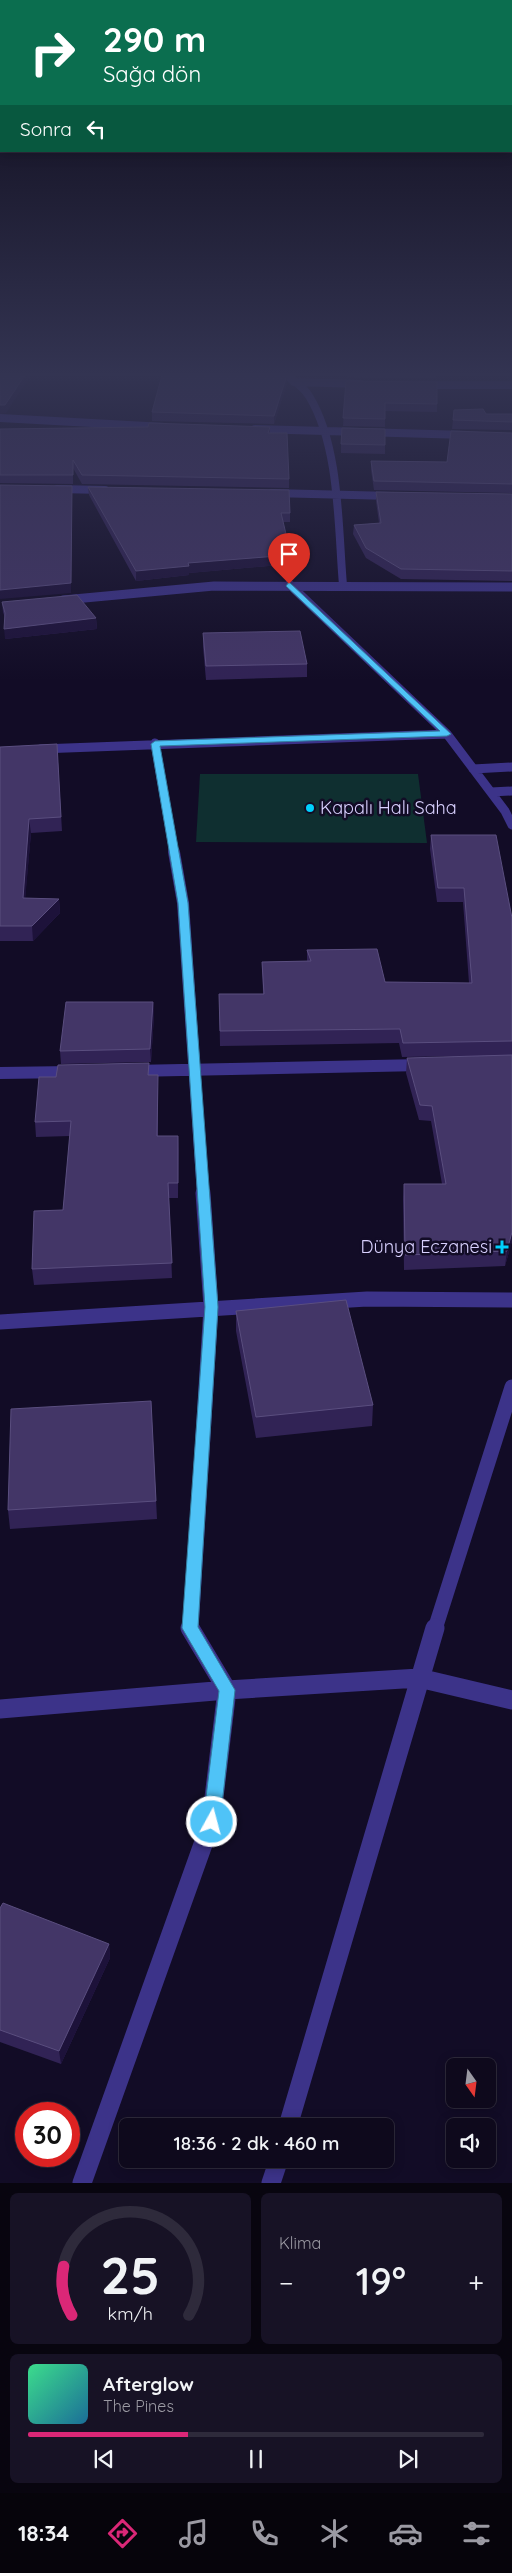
<!DOCTYPE html>
<html lang="tr">
<head>
<meta charset="utf-8">
<style>
  body { margin:0; font-family:Quicksand,sans-serif; background:#171225; color:#f1f3f6; height:100vh; display:flex; flex-direction:column; font-size:19px; white-space:nowrap }
  * { box-sizing:border-box; margin:0 }
  p { font-size:16px; color:#9b9aa3 }
  .icon { flex:none; width:28px; height:28px; fill:none; stroke:currentColor; stroke-width:2; stroke-linecap:round; stroke-linejoin:round }
  .map { position:relative; height:2183px; overflow:hidden }
  .details { display:flex; flex-direction:column; gap:10px; padding:10px; background:#08050f; flex:1 }
  .details>* { flex:none }
  .top-card { position:absolute; left:0px; top:0px; width:512px; height:152px; box-shadow:0 2px 12px #0003,0 0 0 1px #2e2a3b; background:#0b6e4f; color:#fff; overflow:hidden }
  .needle { width:32px; rotate:166deg }
  .fabs { position:absolute; left:446px; top:2058px; display:grid; gap:10px }
  .fabs a { display:grid; place-items:center; width:50px; height:50px; border-radius:8px; background:#0e091c; box-shadow:0 2px 12px #0003,0 0 0 1px #2e2a3b; font-size:25px }
  .speed { position:absolute; left:15px; top:2102px; display:flex; gap:10px; font-size:25px; font-weight:700; text-align:center }
  .speed>* { display:grid; place-content:center; width:65px; height:65px; border-radius:50%; background:#0e091c; box-shadow:0 2px 12px #0003,0 0 0 1px #2e2a3b; line-height:1 }
  .speed .limit { border:8px solid #d22; background:#fff; color:#111 }
  .pin { position:absolute; display:grid; place-items:center; width:42px; height:42px; color:#fff; margin:-51px -21px; border-radius:50% 50% 50% 0; rotate:-45deg; box-shadow:0 0 5px #0007 }
  .pin .icon { rotate:45deg }
  .me { position:absolute; width:55px; margin:-28px; rotate:7deg; stroke-linejoin:round; filter:drop-shadow(0 0 4px #0008) }
  .turn { display:flex; align-items:center; gap:18px; height:105px; padding:0 20px; font-size:22px }
  .turn .icon { width:65px; height:65px; stroke-width:2.5 }
  .turn b { display:block; font-size:35px; line-height:42px }
  .then { display:flex; align-items:center; height:48px; padding:0 20px; background:#0003; gap:10px; font-size:19px }
  .big { font-size:38px; font-weight:600; line-height:1.1 }
  .details .card { flex:1; display:flex; flex-direction:column; justify-content:center; gap:8px; min-width:0; padding:0 18px; border-radius:8px; background:#171225 }
  .details .dial { align-items:center; gap:0 }
  .dial svg { height:130px; overflow:visible; fill:none; stroke:#2e2a3b; stroke-width:7; stroke-linecap:round; text-anchor:middle }
  .dial text { fill:#f1f3f6; stroke:none }
  .song { display:flex; align-items:center; gap:15px }
  .cover { width:60px; height:60px; border-radius:8px; background:linear-gradient(135deg,hsl(150 70% 55%),hsl(200 70% 35%)) }
  .played { height:5px; border-radius:2px; background:linear-gradient(90deg,#db2777 35%,#2e2a3b 35%) }
  .keys { display:flex; justify-content:space-around; direction:ltr }
  .heat { display:flex; justify-content:space-between; align-items:center; font-size:28px; direction:ltr }
  .details .tiles { flex:1; display:grid; gap:10px; grid-template-columns:1fr 1fr }
  .card:last-child { grid-column:span 2 }
  .trip { position:absolute; left:119px; top:2118px; width:275px; height:50px; border-radius:8px; background:#0e091c; box-shadow:0 2px 12px #0003,0 0 0 1px #2e2a3b; font-weight:600; line-height:50px; text-align:center }
  .dock { display:flex; height:80px; justify-content:space-around; align-items:center; background:#06040b; color:#9b9aa3 }
  .dock .icon { width:35px; height:35px }
  .dock .selected { color:#db2777 }
  .dock b { font-size:22px; color:#f1f3f6 }
  .map>svg:first-child { display:block }
  .green { fill:#0f2f30 }
  .lines { fill:none; stroke-linecap:round; stroke-linejoin:round }
  .minor-far4 { stroke:#3c3389; stroke-width:8 }
  .minor-far3 { stroke:#3c3389; stroke-width:9 }
  .minor-far2 { stroke:#3c3389; stroke-width:12 }
  .minor-far1 { stroke:#3c3389; stroke-width:15 }
  .minor { stroke:#3c3389; stroke-width:19 }
  .wall { fill:#312355 }
  .shaded-wall { fill:#1d123a }
  .building { fill:#433667; stroke:#5a4e7f }
  .route { fill:#4fc3f7; stroke:#337fa1 }
  .poi-dot { fill:#00d0fc; stroke:#120c26; stroke-width:2 }
  .labels { text-anchor:middle; stroke-width:5; stroke-linejoin:round; paint-order:stroke }
  .poi-label { font-size:18px; fill:#d9d1ff; stroke:#120c26; text-anchor:start }
</style>
</head>
<body>
<div class="map">
<svg width="512" height="2183" viewBox="0 0 512 2183">
  <rect width="100%" height="100%" fill="#120c26"/>
  <path class="green" d="M200 774H418L427 843 196 842Z"/>
  <g class="lines">
    <path class="minor-far4" d="M286 375C294 381 304 387 309 396 340 446 338 528 343 585
      M294 382 361 384
      M421 385H512
      M0 418 165 427
      M255 429 467 435
      M57 489 105 490
      M272 493 392 496
      M289 584 291 586"/>
    <path class="minor-far3" d="M290 585 447 734 505 811 512 825
      M63 600 214 586 512 587
      M155 743 174 853
      M40 749 447 734
      M473 769 512 767
      M491 792 512 791"/>
    <path class="minor-far2" d="M174 852 183 903 203 1194
      M132 1071 422 1065
      M0 1073 72 1072"/>
    <path class="minor-far1" d="M0 1322 367 1299 512 1300
      M191 1629 211 1307 203 1193
      M435 1629 512 1387"/>
    <path class="minor" d="M0 1709 227 1690 419 1678 512 1700
      M288 2126 435 1628
      M82 2183 211 1822 227 1690 190 1628
      M271 2183 279 2159"/>
  </g>
  <path class="wall" d="M347 375H436V378L347 377Z
    M346 381 437 404V412L385 411V427L343 426Z
    M287 383 274 424 152 421V412Z
    M486 414H512V430L452 429 453 420Z
    M270 427V433L289 479V488L82 484 73 468V484L0 483V429Z
    M512 433V493L374 490 371 470V461L447 462Z
    M341 444 385 445V454L341 453Z
    M88 487 290 513V522H283L291 555V564L189 573V575L136 581 89 495Z
    M376 492 512 494V581L401 579 366 558 353 534 354 525 379 523 376 501Z
    M2 602 96 618 97 629 5 639V618L3 612Z
    M203 633 307 664V677L206 680 203 647Z
    M57 744 62 831 31 833 25 898 59 899 60 913 33 941H0V747Z
    M431 835 512 918V1241L505 1266 404 1270 403 1199 404 1184H442L431 1121 419 1120 406 1073 407 1058 478 1056 402 1057 399 1043 220 1046 219 994H263L262 962 307 961V950L385 982 469 983 463 902H437L430 849Z
    M153 1002 154 1015 151 1062 61 1064 60 1051Z
    M150 1075 158 1089V1136H178V1198H169L172 1278 34 1285 32 1269 63 1210 70 1136 36 1137 35 1122Z
    M236 1311 373 1405 372 1426 256 1438 236 1331Z
    M151 1401 157 1519 10 1529 8 1510Z
    M0 1908 109 1944 110 1958 61 2064 0 2042Z"/>
  <path class="shaded-wall" d="M25 375H31L6 413 0 414V405Z
    M287 375V383L274 424V416Z
    M72 486 71 593 0 599V590Z
    M291 555V564L189 573V575L136 581V571L188 563Z
    M96 618 97 629 5 639 4 629Z
    M29 819 31 833 24 913 23 898Z
    M59 899 60 913 33 941 32 926Z
    M153 1002 154 1015 151 1062 150 1049Z
    M178 1136 179 1151 178 1198Z
    M512 1232V1241L505 1266 507 1251Z
    M109 1944 110 1958 61 2064 59 2051Z"/>
  <path class="building" d="M0 375H25L5 405H0Z
    M162 375H287L274 416 152 412Z
    M346 381 437 382V404L385 403V419L343 418Z
    M483 409 486 414H512V422L453 420 454 410Z
    M149 423 270 427 268 433H287L289 479 82 475 73 460V475H0V429L148 427Z
    M342 428 385 429V445L341 444Z
    M451 431 512 433V484L374 481 371 461 447 462Z
    M0 485 72 486 71 583 0 590Z
    M88 487 289 490 290 513H281L291 555 188 563 189 566 136 571Z
    M376 492 512 494V571L401 569 366 548 354 525 381 523Z
    M77 595 96 618 4 629 5 613 2 602Z
    M300 631 307 664 206 666 203 633Z
    M57 744 61 817 29 819 23 898 59 899 32 926H0V747Z
    M431 835H496L512 918V1041L403 1043 400 1029 220 1031 219 994H264L262 962 311 961 307 950 377 949 385 982 472 983 464 888H438Z
    M66 1002H153L150 1049 60 1051Z
    M512 1055V1232L507 1251 405 1255 404 1184H446L432 1106 420 1105 407 1058Z
    M149 1063 148 1075H158L157 1136H178V1183H168L172 1263 32 1269 34 1211 63 1210 71 1121 35 1122 39 1077H56L58 1065Z
    M346 1300 373 1405 256 1417 236 1311Z
    M151 1401 156 1501 8 1510 11 1409Z
    M3 1903 109 1944 59 2051 0 2030V1908Z"/>
  <linearGradient id="sky" x2="0" y2="1"><stop stop-color="#0a0715"/><stop offset="0.55" stop-color="#333452"/><stop offset="1" stop-color="#333452" stop-opacity="0"/></linearGradient>
  <rect width="512" height="681" fill="url(#sky)"/>
  <path class="route" d="M289 582 451 734 447 736 160 746 188 903 218 1307 198 1627 235 1690 220 1822 218 1828 212 1830 205 1828 203 1822 219 1691 182 1628 205 1307 178 903 151 744 155 741 440 731 286 586Z"/>
  <g class="poi-dot">
    <circle cx="310" cy="808" r="5"/>
    <path d="M499.5 1239.5h5v5h5v5h-5v5h-5v-5h-5v-5h5z"/>
  </g>
  <g class="labels">
    <g class="poi-label">
      <text x="320" y="814">Kapalı Halı Saha</text>
      <text x="492" y="1253" text-anchor="end">Dünya Eczanesi</text>
    </g>
  </g>
</svg>
<div class="fabs">
<a><svg class="needle" viewBox="-14 -14 28 28"><path d="M0-13l5 13h-10z" fill="#e53935"/><path d="M0 13l5-13h-10z" fill="#9b9aa3"/></svg></a>
<a><svg class="icon" aria-label="sound" viewBox="0 0 24 24"><path d="M4 9h4l5-4v14l-5-4H4zM17 9q2 3 0 6"/></svg></a>
</div>
<div class="speed"><div class="limit">30</div></div>
<div class="pin" style="left:289px;top:584px;background:#d93025"><svg class="icon" aria-label="arrive" viewBox="0 0 24 24"><path d="M6 21V4h12l-3 4 3 4H6"/></svg></div>
<svg class="me" style="left:212px;top:1822px" viewBox="-20 -20 40 40"><circle r="17" fill="#4fc3f7" stroke="#fff" stroke-width="3"/><path d="M0-11L8 9 0 5-8 9z" fill="#fff"/></svg>
<div class="trip">18:36 · 2 dk · 460 m</div>
<div class="top-card">
<div class="turn"><svg class="icon" aria-label="right" viewBox="0 0 24 24"><path d="M7 20v-9h11M14 6l5 5-5 5"/></svg><div><b>290 m</b>Sağa dön</div></div>
<div class="then">Sonra<svg class="icon" aria-label="left" viewBox="0 0 24 24"><path d="M17 20v-9H6M10 6l-5 5 5 5"/></svg></div>
</div>
</div>
<section class="details">
<div class="tiles">
<div class="card dial"><svg viewBox="0 0 100 80">
<path d="M14 69A42 42 0 1 1 86 69"/>
<path d="M14 69A42 42 0 0 1 9 39" stroke="#db2777"/>
<text x="50" y="56" font-size="32" font-weight="700">25</text>
<text x="50" y="72" font-size="11">km/h</text>
</svg></div>
<div class="card"><p>Klima</p>
<div class="heat"><a>−</a><b class="big">19°</b><a>+</a></div>
</div>
<div class="card">
<div class="song"><i class="cover"></i><div><b>Afterglow</b><p>The Pines</p></div></div>
<div class="played"></div>
<div class="keys"><svg class="icon" aria-label="previous" viewBox="0 0 24 24"><path d="M18 5L8 12l10 7zM5 5v14"/></svg><svg class="icon" aria-label="pause" viewBox="0 0 24 24"><path d="M8 5v14M16 5v14"/></svg><svg class="icon" aria-label="next" viewBox="0 0 24 24"><path d="M6 5l10 7-10 7zM19 5v14"/></svg></div>
</div>
</div>
</section>
<nav class="dock">
<b>18:34</b>
<svg class="icon selected" aria-label="directions" viewBox="0 0 24 24"><path d="M12 3l9 9-9 9-9-9zM9 14v-3h6M13 9l2 2-2 2"/></svg>
<svg class="icon" aria-label="music" viewBox="0 0 24 24"><path d="M9 18V5l10-2v13"/><circle cx="6" cy="18" r="3"/><circle cx="16" cy="16" r="3"/></svg>
<svg class="icon" aria-label="phone" viewBox="0 0 24 24"><path d="M5 4h4l2 5-3 2q2 4 5 5l2-3 5 2v4C11 20 4 13 5 4z"/></svg>
<svg class="icon" aria-label="climate" viewBox="0 0 24 24"><path d="M12 3v18M4 7l16 10M4 17L20 7"/></svg>
<svg class="icon" aria-label="car" viewBox="0 0 24 24"><path d="M5 17H2v-5l4-1 3-4h7l3 4 3 1v5h-3M9 17h6M6 11h13"/><circle cx="7" cy="17" r="2"/><circle cx="17" cy="17" r="2"/></svg>
<svg class="icon" aria-label="filters" viewBox="0 0 24 24"><path d="M4 7h16M4 17h16"/><circle cx="9" cy="7" r="2"/><circle cx="15" cy="17" r="2"/></svg>
</nav>
</body>
</html>
